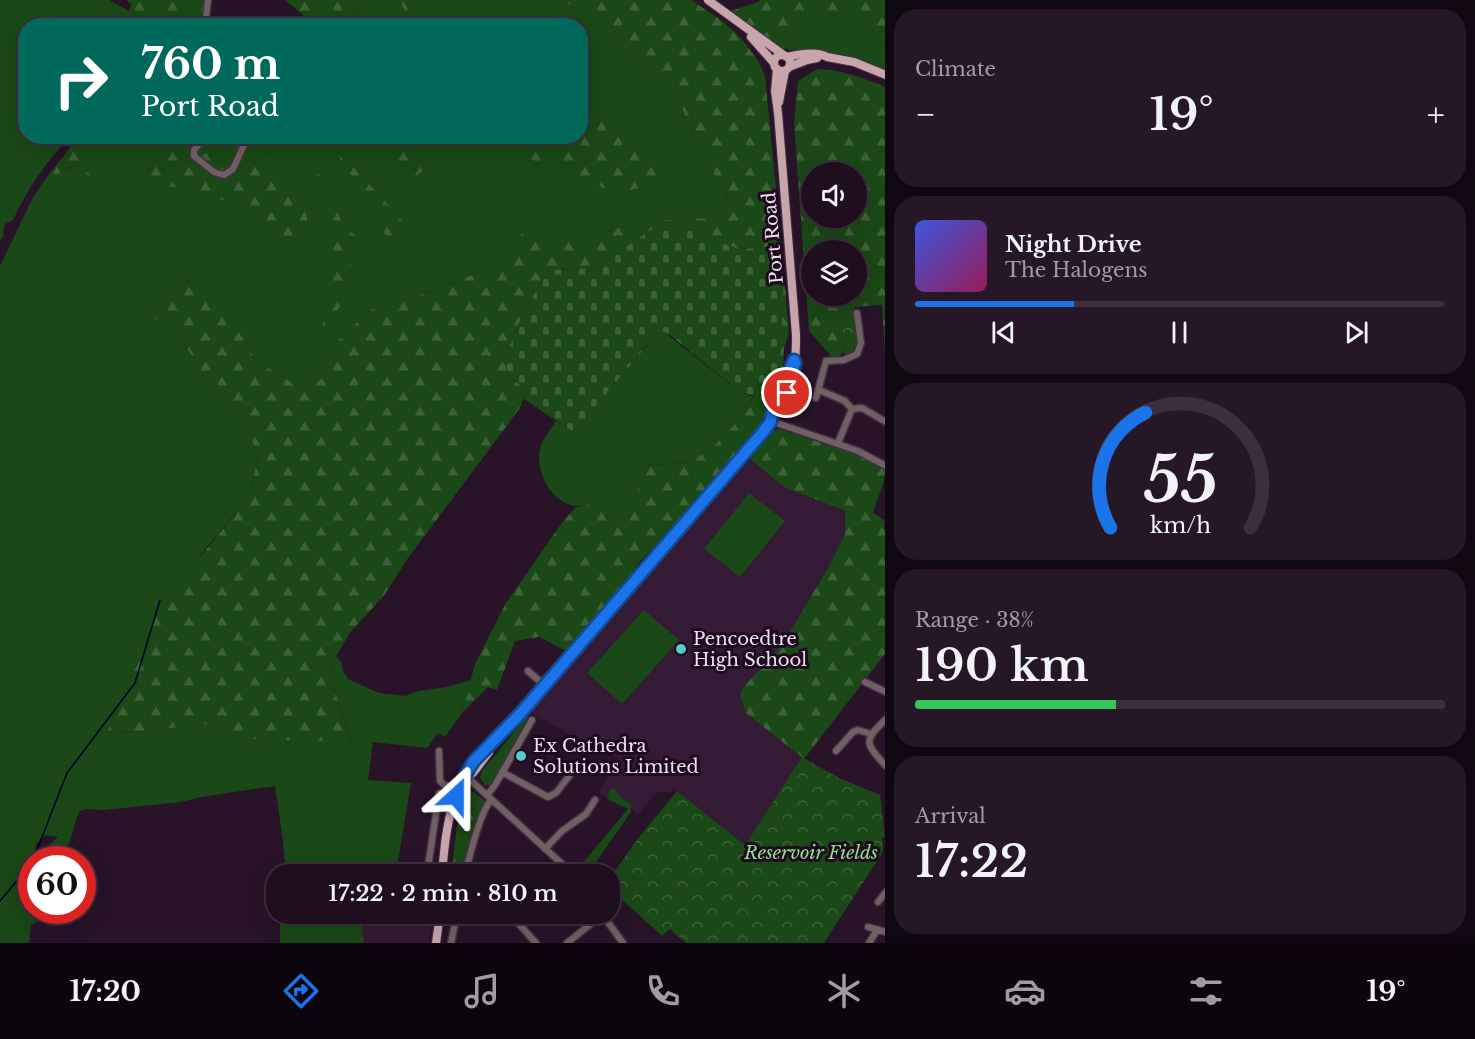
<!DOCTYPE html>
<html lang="en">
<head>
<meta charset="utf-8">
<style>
  body { margin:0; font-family:"Libre Baskerville",serif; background:#261727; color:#f1f3f6; height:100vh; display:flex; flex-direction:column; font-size:22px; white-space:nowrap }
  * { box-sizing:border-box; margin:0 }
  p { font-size:20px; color:#a19ca4 }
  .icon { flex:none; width:33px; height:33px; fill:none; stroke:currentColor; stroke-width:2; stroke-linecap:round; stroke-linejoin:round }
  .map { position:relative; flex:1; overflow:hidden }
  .panel { display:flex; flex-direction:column; gap:9px; padding:9px; background:#100810; width:590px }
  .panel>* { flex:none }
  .banner { position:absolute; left:18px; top:18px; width:570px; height:126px; border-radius:24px; box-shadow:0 6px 24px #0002,0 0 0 2px #3c2e3c; background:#00695c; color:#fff; overflow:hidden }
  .buttons { position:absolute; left:801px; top:162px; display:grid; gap:12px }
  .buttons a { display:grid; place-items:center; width:66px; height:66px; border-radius:50%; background:#1e0e1e; box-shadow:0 6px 24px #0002,0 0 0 2px #3c2e3c; font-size:30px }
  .speed { position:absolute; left:18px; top:846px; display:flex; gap:12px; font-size:30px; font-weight:700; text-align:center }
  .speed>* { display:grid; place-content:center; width:78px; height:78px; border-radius:50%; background:#1e0e1e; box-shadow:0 6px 24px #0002,0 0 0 2px #3c2e3c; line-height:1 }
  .speed .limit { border:9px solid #d22; background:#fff; color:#111 }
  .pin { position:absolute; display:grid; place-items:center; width:51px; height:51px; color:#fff; margin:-26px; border:3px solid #fff; border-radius:50%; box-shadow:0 2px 6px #0007 }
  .me { position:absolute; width:66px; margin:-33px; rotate:24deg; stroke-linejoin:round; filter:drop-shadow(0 0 4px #0008) }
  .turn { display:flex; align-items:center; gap:21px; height:126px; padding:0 24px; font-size:27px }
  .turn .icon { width:78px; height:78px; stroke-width:2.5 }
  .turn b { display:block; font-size:42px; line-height:51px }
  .big { font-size:45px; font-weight:600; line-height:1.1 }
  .panel .tile { flex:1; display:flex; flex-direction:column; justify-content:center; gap:9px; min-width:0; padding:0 21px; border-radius:24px; background:#261727 }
  .panel .dial { align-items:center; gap:0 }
  .dial svg { height:156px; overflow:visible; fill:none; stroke:#3c2e3c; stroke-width:7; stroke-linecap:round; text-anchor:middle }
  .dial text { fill:#f1f3f6; stroke:none }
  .song { display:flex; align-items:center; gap:18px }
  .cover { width:72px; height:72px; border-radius:9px; background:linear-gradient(135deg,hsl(230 70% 55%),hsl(330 70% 35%)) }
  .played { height:6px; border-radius:3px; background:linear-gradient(90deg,#1a73e8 30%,#3c2e3c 30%) }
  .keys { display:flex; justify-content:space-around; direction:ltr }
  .heat { display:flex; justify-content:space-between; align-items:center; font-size:33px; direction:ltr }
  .charge { height:9px; border-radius:4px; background:linear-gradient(90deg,#34c759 38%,#3c2e3c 0) }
  .trip { position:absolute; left:266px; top:864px; width:354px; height:60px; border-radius:24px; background:#1e0e1e; box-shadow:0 6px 24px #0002,0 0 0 2px #3c2e3c; font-weight:600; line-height:60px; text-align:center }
  .dock { display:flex; height:96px; justify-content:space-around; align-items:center; background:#0c060c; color:#a19ca4 }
  .dock .icon { width:42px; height:42px }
  .dock .active { color:#1a73e8 }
  .dock b { font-size:27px; color:#f1f3f6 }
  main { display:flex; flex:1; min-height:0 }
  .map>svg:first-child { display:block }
  .built { fill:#341a34 }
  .grass { fill:#1a4816 }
  .forest { fill:url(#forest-firs); fill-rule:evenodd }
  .cemetery { fill:url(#cemetery-stones) }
  .park { fill:url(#park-crowns) }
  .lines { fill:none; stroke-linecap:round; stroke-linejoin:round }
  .stream { stroke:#00002a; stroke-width:1.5 }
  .minor-casing { stroke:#443044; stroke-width:9 }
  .major-casing { stroke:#443044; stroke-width:10 }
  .minor { stroke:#716063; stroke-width:6 }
  .major { stroke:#c8a5ab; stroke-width:8 }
  .route-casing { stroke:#114b97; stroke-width:15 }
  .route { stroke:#1a73e8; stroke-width:10 }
  .poi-dot { fill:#53cdc9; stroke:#1e0a1e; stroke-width:2 }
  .labels { text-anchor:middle; stroke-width:6; stroke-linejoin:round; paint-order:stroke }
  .street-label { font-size:18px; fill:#efe0ee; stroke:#1e0a1e }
  .poi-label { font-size:18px; fill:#efe0ee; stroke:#1e0a1e; text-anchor:start }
  .park-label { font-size:18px; font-style:italic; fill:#91e389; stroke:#1e0a1e }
</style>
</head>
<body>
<main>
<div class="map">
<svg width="886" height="943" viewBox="0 0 886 943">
  <defs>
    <pattern id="forest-firs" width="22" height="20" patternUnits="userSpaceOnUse" patternTransform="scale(1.5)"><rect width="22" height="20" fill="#1a4816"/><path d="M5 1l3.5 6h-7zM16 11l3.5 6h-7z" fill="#3c6238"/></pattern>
    <pattern id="cemetery-stones" width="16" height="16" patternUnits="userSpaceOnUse" patternTransform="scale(1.5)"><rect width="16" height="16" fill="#1a4816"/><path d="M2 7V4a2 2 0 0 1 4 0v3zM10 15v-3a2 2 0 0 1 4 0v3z" fill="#3c6238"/></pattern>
    <pattern id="park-crowns" width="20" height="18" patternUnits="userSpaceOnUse" patternTransform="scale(1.5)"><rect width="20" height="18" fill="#1a4816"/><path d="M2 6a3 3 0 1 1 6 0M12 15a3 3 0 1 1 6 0" fill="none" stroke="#3c6238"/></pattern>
  </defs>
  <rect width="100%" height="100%" fill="#281328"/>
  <path class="built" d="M749 458 784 487 845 511V534L829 566 784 642 742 689 740 694 746 713 802 757 745 845 674 789 671 792H657L638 815 631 808 598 793 618 758 558 728 530 712Z
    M360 914H433L429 943H364Z"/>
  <path class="grass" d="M0 0H109L129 11 130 25 26 26V136L69 137C45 164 28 188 13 220L5 224 3 232 4 235 0 241Z
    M359 0H564L676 92 695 141 728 198 708 218 667 220 649 219 571 242 522 254 434 291 370 310 335 343 321 380 297 386 254 359 245 337 191 279 146 312 174 328 211 386 244 422 258 455 250 496 202 553 137 663 107 732 145 731 215 723 246 739 351 741 330 675 336 656 342 663 343 671 348 679 379 693 406 696 418 691 447 687 471 680 462 713 445 737 438 733 427 748 373 742 368 780 411 783 396 874H286L283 841 275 786 201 797 181 802 104 810 85 809 80 811 77 817 64 859H47L41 855 46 847 58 837 45 835 36 844 34 859 32 860V910L40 911 36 923 31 925 29 943H0V266L33 197 49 174H58L74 165 90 175 85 170 83 149 73 144 78 137 580 136V26L354 25Z
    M797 9 828 17 841 13H848L872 29 881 43 885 47V70L850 56 796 51 792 18V13Z
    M664 332 740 392 754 397 750 401V407L743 406 737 422 717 443 691 463 649 465 631 503 610 519 592 504C588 505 583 506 578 506 551 506 533 469 541 445 544 437 551 429 556 421L573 432 658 333Z
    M749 493 785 521 740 577 704 549Z
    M644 610 679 640 622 704 587 673Z
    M528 715C529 726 499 771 492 784L485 786 480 778 482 771Z
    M615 788 621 798 631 804V812L589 872 583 874 577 870 628 809 607 799 610 789Z
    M471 792H474L486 802 463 874H451L457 826Z
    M282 914H360L364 943H280V919Z"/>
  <path class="forest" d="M127 0H207L204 25H128L126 22 131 5Z
    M285 0H359L354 25 303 26V15Z
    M399 0H415L428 25H412Z
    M564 0H691L721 20 739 36 758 60 765 76 782 249 778 253 774 252 775 247 737 249 688 228 659 225 601 264 581 269 548 270 522 316 506 355V374L527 390 520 408 408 558 383 597 351 631 336 656 330 675 351 742 246 739 215 723 145 731 107 732 163 602 250 496 258 455 244 422 211 386 174 328 145 313 191 279 227 308 245 337 254 359 297 386 321 380 335 343 370 310 434 291 511 258C511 244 515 237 528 231L539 235 555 246 649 219 667 220 708 218 728 198 695 141 676 92Z
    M760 0H885V47L881 43 872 29 848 13H841L828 17 797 10 792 13V18L796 51C768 48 749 28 728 12L758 2Z
    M817 69C842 70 862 77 885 87V355L882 305 854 307 841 312 844 352 836 358 832 357 809 331 794 123 798 81ZM812 172H856V218H812ZM812 250H856V296H812Z
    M581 82 603 113 657 158 671 176C659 184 627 193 613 191 599 188 587 177 574 173 565 170 556 169 547 167 532 163 519 150 510 138L531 137 539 146 551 148 545 137 580 136Z
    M222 137H271L266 156 274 175 290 198 306 208 308 229 297 245 281 249 245 207 188 189 156 185 138 171C152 149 162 136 191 142V147L203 154 217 148Z
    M345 137C351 136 358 135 365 136 378 139 419 157 425 169L416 176 402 173 395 163 358 147Z
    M73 144 83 149 89 164 85 170 92 176 80 172 74 165 58 174H49Z
    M339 154 347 160 402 220 401 230 393 239 385 234 364 193 340 160Z
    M317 174C335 181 334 212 344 226 346 230 352 233 356 235L352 257 350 261C353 281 340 317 322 327 327 308 330 287 329 266 329 255 325 229 328 220L324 215 330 201 326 195 314 187Z
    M784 275 789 333 784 348 783 372 772 405 774 406 759 430 731 464 684 518 641 560 621 589 566 651 539 637 515 641 497 690 488 687 462 713 475 664 506 603 561 524 576 507 592 504 610 519 631 503 649 465 691 463 717 443 737 422 743 406 750 407V401L754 397 768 282Z
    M779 429 860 455 885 469C885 485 877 498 873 513L885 521 884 529 886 530 885 654 804 759 746 713 740 695 742 689 784 642 829 566 845 534V511L784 487 749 458 773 430Z
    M477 800 478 804C471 827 462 850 458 874H452C454 858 455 843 459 827 461 820 466 814 468 806Z"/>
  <path class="cemetery" d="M658 225 688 228 737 249 776 247 771 256 772 262 784 275 780 361 771 400 740 392 670 335 664 332 658 333 573 432 524 399 527 390 506 374V355L522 316 548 270 581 269 601 264Z"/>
  <path class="park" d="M854 307 859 346 846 357 844 352 841 312Z
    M802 757 841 779 880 795 885 837 882 838 883 849 881 855 824 943H686L670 929 662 936 609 888V879L640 836 677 791 745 845Z"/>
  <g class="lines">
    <path class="stream" d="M33 860 67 773 135 683 160 600
      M0 901 32 863"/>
    <g class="minor-casing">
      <path id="minor" d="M205 26 208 0
        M200 143 194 150V156L214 172 224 175 233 169 248 136
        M819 390 845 401 852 409 838 443
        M816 398 826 361 844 360 857 354 861 343 857 313
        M852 409 862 408 886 422
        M771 421 858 451 886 466
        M528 671 544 685
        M865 682 886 692
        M886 719C863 741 865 743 886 766
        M439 751 440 781 443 784 459 790
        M836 751 853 732 858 730 871 734
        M502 772 548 797 556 793 576 767
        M467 777 573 874
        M487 795 495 785 532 720
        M545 849 562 831 586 814 595 800
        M427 874 439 793
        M465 874C470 856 479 814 491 800
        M878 902 886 892
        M510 914 536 943
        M602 914 623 943
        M868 927 886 932
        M451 943 457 914
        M567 943 603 914
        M869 943 877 930"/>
    </g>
    <g class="major-casing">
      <path id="major" d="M708 0 785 56
        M751 37 774 63
        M774 63a8 8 0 1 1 16 0a8 8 0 1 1-16 0Z
        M787 57C799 54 817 51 827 57L854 62 886 75
        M789 67 807 60 817 58
        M779 102 785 71
        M467 777 473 773 489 752
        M442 874C444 851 446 827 453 804 457 792 466 782 468 770L544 685 762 433C787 402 797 375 796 335L778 113 775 91 777 69
        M436 943 440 914"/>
    </g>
    <use href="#minor" class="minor"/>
    <use href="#major" class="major"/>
  </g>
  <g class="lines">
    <g class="route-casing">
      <path id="route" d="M456 796C461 784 467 771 474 761L520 714 763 432 771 421 772 413 794 360 795 363 787 393"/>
    </g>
    <use href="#route" class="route"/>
  </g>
  <g class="poi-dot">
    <circle cx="681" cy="649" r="6"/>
    <circle cx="521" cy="756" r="6"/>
  </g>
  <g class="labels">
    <g class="street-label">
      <text transform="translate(773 238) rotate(-95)" y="6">Port Road</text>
    </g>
    <g class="poi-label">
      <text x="693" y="645">Pencoedtre<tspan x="693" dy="21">High School</tspan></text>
      <text x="533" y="752">Ex Cathedra<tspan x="533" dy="21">Solutions Limited</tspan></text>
    </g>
    <g class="park-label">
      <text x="811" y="859">Reservoir Fields</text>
    </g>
  </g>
</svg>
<div class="buttons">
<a><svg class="icon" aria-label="sound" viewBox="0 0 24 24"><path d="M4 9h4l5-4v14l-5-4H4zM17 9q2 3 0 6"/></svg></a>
<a><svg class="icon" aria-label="layers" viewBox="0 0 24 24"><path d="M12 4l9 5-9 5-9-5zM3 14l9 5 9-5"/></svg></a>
</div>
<div class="speed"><div class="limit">60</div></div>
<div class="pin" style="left:787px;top:393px;background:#d93025"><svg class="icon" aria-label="arrive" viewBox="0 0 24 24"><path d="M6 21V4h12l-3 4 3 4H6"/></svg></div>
<svg class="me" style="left:456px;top:796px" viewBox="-20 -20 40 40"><path d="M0-17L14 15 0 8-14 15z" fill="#1a73e8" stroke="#fff" stroke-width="4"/></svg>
<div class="trip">17:22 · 2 min · 810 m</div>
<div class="banner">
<div class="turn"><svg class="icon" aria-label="right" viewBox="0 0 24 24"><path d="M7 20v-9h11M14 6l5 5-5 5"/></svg><div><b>760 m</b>Port Road</div></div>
</div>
</div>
<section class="panel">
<div class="tile"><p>Climate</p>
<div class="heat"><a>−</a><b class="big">19°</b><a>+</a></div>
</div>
<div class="tile">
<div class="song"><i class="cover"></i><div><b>Night Drive</b><p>The Halogens</p></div></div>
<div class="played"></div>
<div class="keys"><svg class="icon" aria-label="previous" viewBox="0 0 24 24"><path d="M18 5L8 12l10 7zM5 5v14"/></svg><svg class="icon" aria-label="pause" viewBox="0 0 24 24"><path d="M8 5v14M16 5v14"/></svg><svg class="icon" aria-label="next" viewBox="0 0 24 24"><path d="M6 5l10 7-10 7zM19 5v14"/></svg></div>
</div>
<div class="tile dial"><svg viewBox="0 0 100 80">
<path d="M14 69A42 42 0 1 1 86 69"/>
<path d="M14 69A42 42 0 0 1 32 10" stroke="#1a73e8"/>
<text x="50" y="56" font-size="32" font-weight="700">55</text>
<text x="50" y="72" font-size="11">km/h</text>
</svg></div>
<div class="tile"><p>Range · 38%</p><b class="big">190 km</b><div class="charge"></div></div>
<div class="tile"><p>Arrival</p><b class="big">17:22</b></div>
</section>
</main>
<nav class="dock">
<b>17:20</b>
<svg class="icon active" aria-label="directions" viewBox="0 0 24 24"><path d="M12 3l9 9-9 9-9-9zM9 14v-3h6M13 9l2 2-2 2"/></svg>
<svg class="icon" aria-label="music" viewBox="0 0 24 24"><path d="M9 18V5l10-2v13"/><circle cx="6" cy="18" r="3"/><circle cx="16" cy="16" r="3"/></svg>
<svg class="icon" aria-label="phone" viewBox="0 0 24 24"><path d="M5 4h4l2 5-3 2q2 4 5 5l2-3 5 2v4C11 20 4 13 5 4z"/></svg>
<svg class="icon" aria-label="climate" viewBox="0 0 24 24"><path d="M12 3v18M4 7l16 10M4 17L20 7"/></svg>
<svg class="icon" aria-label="car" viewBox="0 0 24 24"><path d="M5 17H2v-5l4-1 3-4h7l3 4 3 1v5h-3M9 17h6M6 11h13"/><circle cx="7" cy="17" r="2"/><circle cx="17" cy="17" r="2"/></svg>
<svg class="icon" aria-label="filters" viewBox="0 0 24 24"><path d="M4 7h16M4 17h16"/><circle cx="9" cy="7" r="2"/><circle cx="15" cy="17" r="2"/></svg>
<b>19°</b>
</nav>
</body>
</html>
